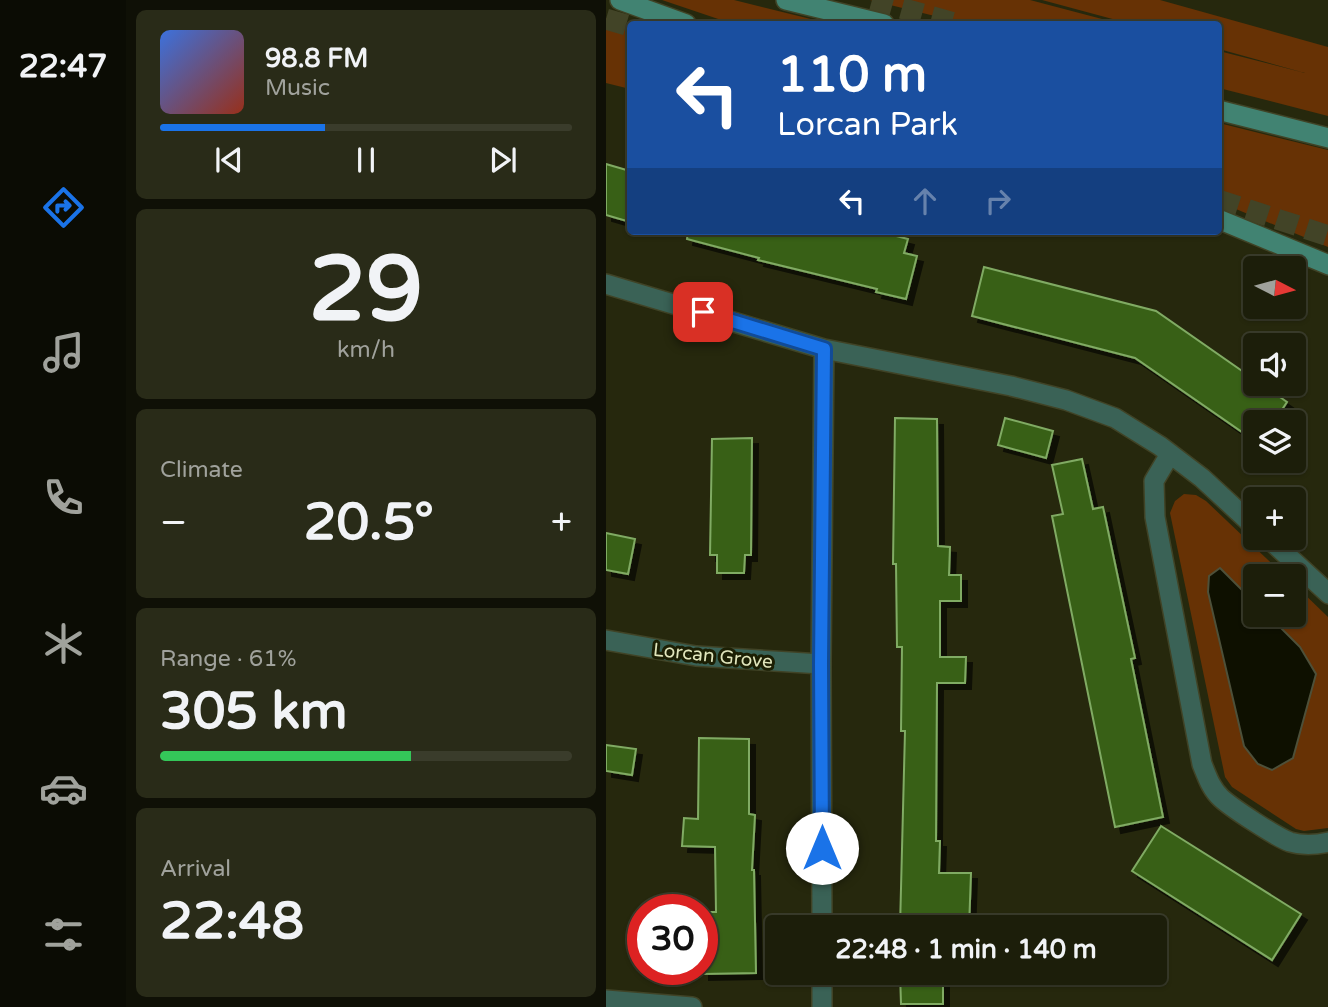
<!DOCTYPE html>
<html lang="en">
<head>
<meta charset="utf-8">
<style>
  body { margin:0; font-family:"Varela Round",sans-serif; background:#292b18; color:#f1f3f6; height:100vh; display:flex; flex-direction:column; font-size:26px; white-space:nowrap }
  * { box-sizing:border-box; margin:0 }
  p { font-size:23px; color:#a0a29c }
  .icon { flex:none; width:38px; height:38px; fill:none; stroke:currentColor; stroke-width:2; stroke-linecap:round; stroke-linejoin:round }
  .map { position:relative; flex:1; overflow:hidden }
  .details { display:flex; flex-direction:column; gap:10px; padding:10px; background:#0f1006; width:480px }
  .details>* { flex:none }
  .banner { position:absolute; left:21px; top:21px; width:595px; height:214px; border-radius:7px; box-shadow:0 2px 5px #0004,0 0 0 2px #3a3c2b; background:#1a4fa0; color:#fff; overflow:hidden }
  .needle { width:46px; rotate:96deg }
  .controls { position:absolute; left:637px; top:256px; display:grid; gap:14px }
  .controls a { display:grid; place-items:center; width:63px; height:63px; border-radius:7px; background:#1c1e0a; box-shadow:0 2px 5px #0004,0 0 0 2px #3a3c2b; font-size:35px }
  .speed { position:absolute; left:21px; top:894px; display:flex; gap:14px; font-size:35px; font-weight:700; text-align:center }
  .speed>* { display:grid; place-content:center; width:91px; height:91px; border-radius:50%; background:#1c1e0a; box-shadow:0 2px 5px #0004,0 0 0 2px #3a3c2b; line-height:1 }
  .speed .limit { border:10px solid #d22; background:#fff; color:#111 }
  .pin { position:absolute; display:grid; place-items:center; width:60px; height:60px; color:#fff; margin:-30px; border-radius:14px; box-shadow:0 4px 10px #0006 }
  .me { position:absolute; width:77px; margin:-38px; rotate:0deg; stroke-linejoin:round; filter:drop-shadow(0 0 5px #0008) }
  .turn { display:flex; align-items:center; gap:24px; height:147px; padding:0 35px; font-size:32px }
  .turn .icon { width:91px; height:91px; stroke-width:2.5 }
  .turn b { display:block; font-size:49px; line-height:60px }
  .lanes { display:flex; align-items:center; height:66px; padding:0 35px; background:#0003; justify-content:center; gap:35px; direction:ltr }
  .lanes .off { opacity:.35 }
  .big { font-size:52px; font-weight:700; line-height:1.1 }
  .details .widget { flex:1; display:flex; flex-direction:column; justify-content:center; gap:10px; min-width:0; padding:0 24px; border-radius:10px; background:#292b18 }
  .details .dial { align-items:center; gap:0 }
  .dial b { font-size:91px; line-height:1 }
  .song { display:flex; align-items:center; gap:21px }
  .cover { width:84px; height:84px; border-radius:10px; background:linear-gradient(135deg,hsl(220 70% 55%),hsl(10 70% 35%)) }
  .played { height:7px; border-radius:4px; background:linear-gradient(90deg,#1a73e8 40%,#3a3c2b 40%) }
  .keys { display:flex; justify-content:space-around; direction:ltr }
  .heat { display:flex; justify-content:space-between; align-items:center; font-size:38px; direction:ltr }
  .charge { height:10px; border-radius:5px; background:linear-gradient(90deg,#34c759 61%,#3a3c2b 0) }
  .trip { position:absolute; left:159px; top:915px; width:402px; height:70px; border-radius:7px; background:#1c1e0a; box-shadow:0 2px 5px #0004,0 0 0 2px #3a3c2b; font-weight:700; line-height:70px; text-align:center }
  main { display:flex; flex:1; min-height:0 }
  .menu { display:flex; flex-direction:column; width:126px; justify-content:space-around; align-items:center; background:#0b0c04; color:#a0a29c }
  .menu .icon { width:49px; height:49px }
  .menu .selected { color:#1a73e8 }
  .menu b { font-size:32px; color:#f1f3f6 }
  .map>svg:first-child { display:block }
  .green { fill:#673205 }
  .water { fill:#0e1000; stroke:#4d5039; stroke-width:2 }
  .building { fill:#396019; stroke:#80ab63; stroke-width:2; filter:url(#shadow) }
  .lines { fill:none; stroke-linecap:round; stroke-linejoin:round }
  .motorway-tunnel { stroke:#424427; stroke-width:21; stroke-dasharray:21 10; stroke-linecap:butt }
  .minor-casing { stroke:#404326; stroke-width:22 }
  .secondary-casing { stroke:#404326; stroke-width:22 }
  .minor { stroke:#3a6256; stroke-width:19 }
  .secondary { stroke:#418372; stroke-width:19 }
  .route-casing { stroke:#114b97; stroke-width:18 }
  .route { stroke:#1a73e8; stroke-width:12 }
  .labels { text-anchor:middle; stroke-width:6; stroke-linejoin:round; paint-order:stroke }
  .street-label { font-size:19px; fill:#e1e6bd; stroke:#1c1f04 }
</style>
</head>
<body>
<main>
<nav class="menu">
<b>22:47</b>
<svg class="icon selected" aria-label="directions" viewBox="0 0 24 24"><path d="M12 3l9 9-9 9-9-9zM9 14v-3h6M13 9l2 2-2 2"/></svg>
<svg class="icon" aria-label="music" viewBox="0 0 24 24"><path d="M9 18V5l10-2v13"/><circle cx="6" cy="18" r="3"/><circle cx="16" cy="16" r="3"/></svg>
<svg class="icon" aria-label="phone" viewBox="0 0 24 24"><path d="M5 4h4l2 5-3 2q2 4 5 5l2-3 5 2v4C11 20 4 13 5 4z"/></svg>
<svg class="icon" aria-label="climate" viewBox="0 0 24 24"><path d="M12 3v18M4 7l16 10M4 17L20 7"/></svg>
<svg class="icon" aria-label="car" viewBox="0 0 24 24"><path d="M5 17H2v-5l4-1 3-4h7l3 4 3 1v5h-3M9 17h6M6 11h13"/><circle cx="7" cy="17" r="2"/><circle cx="17" cy="17" r="2"/></svg>
<svg class="icon" aria-label="filters" viewBox="0 0 24 24"><path d="M4 7h16M4 17h16"/><circle cx="9" cy="7" r="2"/><circle cx="15" cy="17" r="2"/></svg>
</nav>
<section class="details">
<div class="widget">
<div class="song"><i class="cover"></i><div><b>98.8 FM</b><p>Music</p></div></div>
<div class="played"></div>
<div class="keys"><svg class="icon" aria-label="previous" viewBox="0 0 24 24"><path d="M18 5L8 12l10 7zM5 5v14"/></svg><svg class="icon" aria-label="pause" viewBox="0 0 24 24"><path d="M8 5v14M16 5v14"/></svg><svg class="icon" aria-label="next" viewBox="0 0 24 24"><path d="M6 5l10 7-10 7zM19 5v14"/></svg></div>
</div>
<div class="widget dial"><b>29</b><p>km/h</p></div>
<div class="widget"><p>Climate</p>
<div class="heat"><a>−</a><b class="big">20.5°</b><a>+</a></div>
</div>
<div class="widget"><p>Range · 61%</p><b class="big">305 km</b><div class="charge"></div></div>
<div class="widget"><p>Arrival</p><b class="big">22:48</b></div>
</section>
<div class="map">
<svg width="723" height="1007" viewBox="0 0 723 1007">
  <defs>
    <filter id="shadow"><feDropShadow dx="6" dy="6" stdDeviation="0" flood-color="#0009"/></filter>
  </defs>
  <rect width="100%" height="100%" fill="#26280d"/>
  <path class="green" d="M56 0H128L225 24H127Z
    M264 0H424L515 24H361Z
    M436 0H554L722 47V116L613 88V51L699 73 613 49 612 24H525Z
    M0 18 24 26V89L0 83Z
    M613 123 722 150V247L613 202Z
    M578 494 590 495 600 501 679 576H649V614H688V584L722 617V828L698 831 690 829 626 787 619 777 564 513 569 501Z"/>
  <path class="water" d="M614 568 649 603V614H661L694 647 710 674 687 758 666 770 652 764 638 746 602 592 603 576Z"/>
  <path class="building" d="M0 164 24 171V222L0 215Z
    M82 231H271L302 239 298 253 311 256 300 299 270 292 271 289 152 260 153 258 81 239Z
    M378 267 550 311 649 380V383H654L681 402 668 422H652L649 419V441L529 358 366 316Z
    M289 418 331 419 332 546 344 547 343 575H355V601H334V657H360L359 683H331L330 841H334L333 873H365L363 928H294L299 731H295L296 647H291L290 564H287Z
    M399 418 447 431 440 458 392 445Z
    M146 438 145 555H139L138 573H111V555H104L106 439Z
    M476 459 487 509 497 507 529 658 525 659 557 817 509 827 446 516 457 514 446 465Z
    M0 533 29 539 22 574 0 570Z
    M93 738 143 739V814L149 815 146 870H148L150 973 97 974V912H110L109 847 76 846 78 818 92 819Z
    M0 745 30 749 26 775 0 771Z
    M555 826 695 914 666 960 526 871Z
    M294 973H337V1004H295Z"/>
  <g class="lines">
    <path class="motorway-tunnel" d="M266 0 352 24
      M0 19 24 26
      M612 200 723 236"/>
    <g class="minor-casing">
      <path id="minor" d="M0 284 218 349 405 386 460 400 509 418 554 446 596 478 649 527
        M564 454 548 481 549 517 596 764C601 776 605 789 615 798 626 808 670 837 684 842 697 846 710 845 723 842
        M661 537 723 594
        M0 640 90 656 215 664
        M216 928 215 664 218 349
        M216 973V1007
        M0 1000 86 1007"/>
    </g>
    <g class="secondary-casing">
      <path id="secondary" d="M14 0 80 24
        M180 0 278 24
        M612 110 723 138
        M612 219 723 265"/>
    </g>
    <use href="#minor" class="minor"/>
    <use href="#secondary" class="secondary"/>
  </g>
  <g class="lines">
    <g class="route-casing">
      <path id="route" d="M97 312 218 349 215 664 216 848"/>
    </g>
    <use href="#route" class="route"/>
  </g>
  <g class="labels">
    <g class="street-label">
      <text transform="translate(107 655) rotate(6)" y="7">Lorcan Grove</text>
    </g>
  </g>
</svg>
<div class="controls">
<a><svg class="needle" viewBox="-14 -14 28 28"><path d="M0-13l5 13h-10z" fill="#e53935"/><path d="M0 13l5-13h-10z" fill="#a0a29c"/></svg></a>
<a><svg class="icon" aria-label="sound" viewBox="0 0 24 24"><path d="M4 9h4l5-4v14l-5-4H4zM17 9q2 3 0 6"/></svg></a>
<a><svg class="icon" aria-label="layers" viewBox="0 0 24 24"><path d="M12 4l9 5-9 5-9-5zM3 14l9 5 9-5"/></svg></a>
<a>+</a>
<a>−</a>
</div>
<div class="speed"><div class="limit">30</div></div>
<div class="pin" style="left:97px;top:312px;background:#d93025"><svg class="icon" aria-label="arrive" viewBox="0 0 24 24"><path d="M6 21V4h12l-3 4 3 4H6"/></svg></div>
<svg class="me" style="left:216px;top:848px" viewBox="-20 -20 40 40"><circle r="19" fill="#fff"/><path d="M0-13L10 11 0 6-10 11z" fill="#1a73e8"/></svg>
<div class="trip">22:48 · 1 min · 140 m</div>
<div class="banner">
<div class="turn"><svg class="icon" aria-label="left" viewBox="0 0 24 24"><path d="M17 20v-9H6M10 6l-5 5 5 5"/></svg><div><b>110 m</b>Lorcan Park</div></div>
<div class="lanes"><svg class="icon" aria-label="left" viewBox="0 0 24 24"><path d="M17 20v-9H6M10 6l-5 5 5 5"/></svg><svg class="icon off" aria-label="ahead" viewBox="0 0 24 24"><path d="M12 20V5M6 11l6-6 6 6"/></svg><svg class="icon off" aria-label="right" viewBox="0 0 24 24"><path d="M7 20v-9h11M14 6l5 5-5 5"/></svg></div>
</div>
</div>
</main>
</body>
</html>
